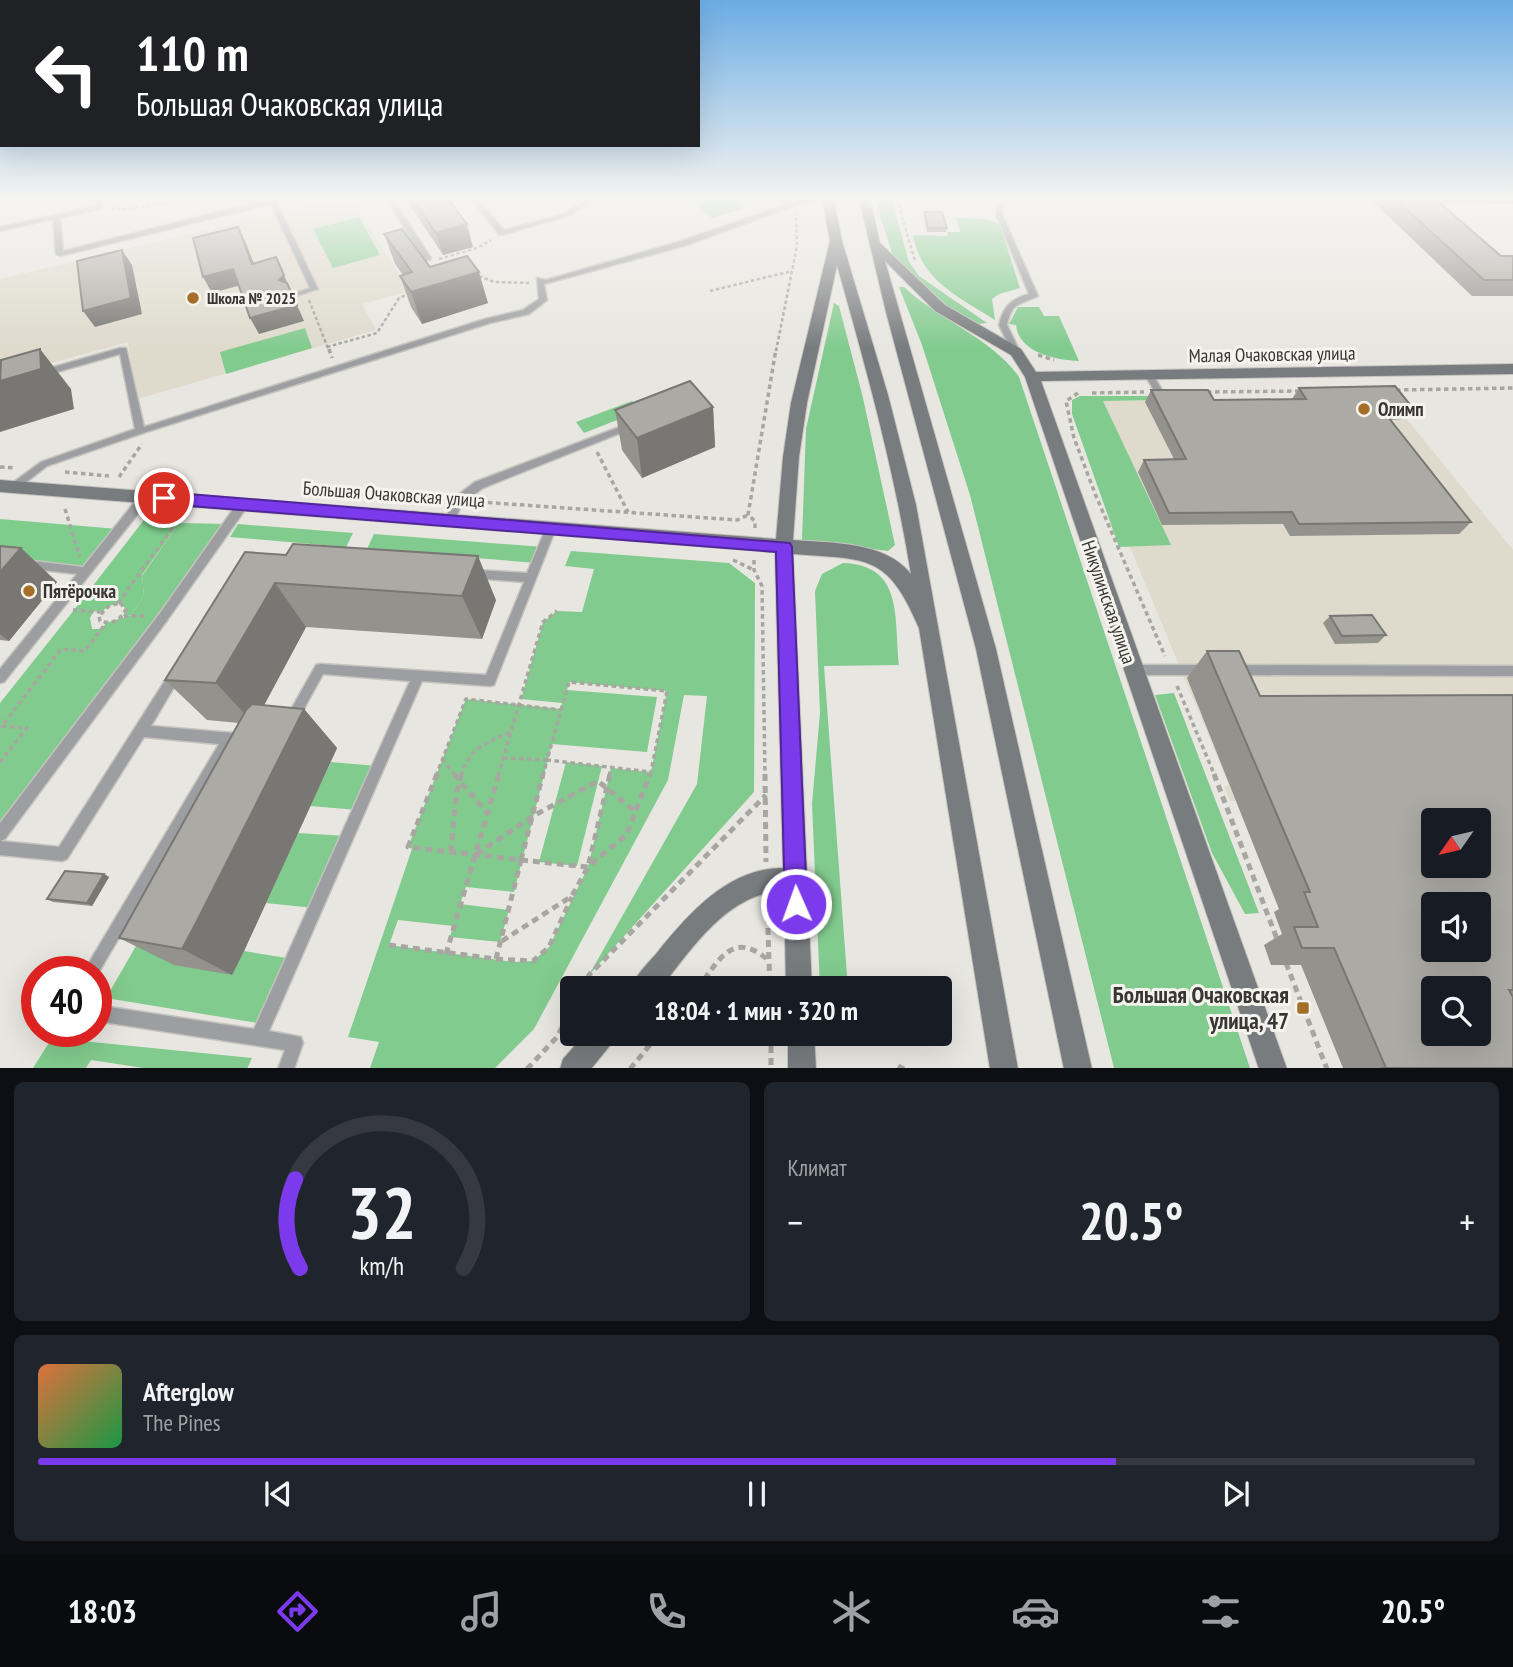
<!DOCTYPE html>
<html lang="ru">
<head>
<meta charset="utf-8">
<style>
  body { margin:0; font-family:"PT Sans Narrow",sans-serif; background:#20242c; color:#f1f3f6; height:100vh; display:flex; flex-direction:column; font-size:26px; white-space:nowrap }
  * { box-sizing:border-box; margin:0 }
  p { font-size:23px; color:#9ea1a6 }
  .icon { flex:none; width:38px; height:38px; fill:none; stroke:currentColor; stroke-width:2; stroke-linecap:round; stroke-linejoin:round }
  .map { position:relative; height:1068px; overflow:hidden }
  .sheet { display:flex; flex-direction:column; gap:14px; padding:14px; background:#0d0f14; flex:1 }
  .sheet>* { flex:none }
  .top-card { position:absolute; left:0px; top:0px; width:700px; height:147px; box-shadow:0 7px 28px #0002; background:#202124; color:#fff; overflow:hidden }
  .needle { width:46px; rotate:236deg }
  .controls { position:absolute; left:1421px; top:808px; display:grid; gap:14px }
  .controls a { display:grid; place-items:center; width:70px; height:70px; border-radius:7px; background:#171b24; box-shadow:0 7px 28px #0002; font-size:35px }
  .speed { position:absolute; left:21px; top:956px; display:flex; gap:14px; font-size:35px; font-weight:700; text-align:center }
  .speed>* { display:grid; place-content:center; width:91px; height:91px; border-radius:50%; background:#171b24; box-shadow:0 7px 28px #0002; line-height:1 }
  .speed .limit { border:10px solid #d22; background:#fff; color:#111 }
  .pin { position:absolute; display:grid; place-items:center; width:60px; height:60px; color:#fff; margin:-30px; border:4px solid #fff; border-radius:50%; box-shadow:0 2px 7px #0007 }
  .me { position:absolute; width:77px; margin:-38px; rotate:358deg; stroke-linejoin:round; filter:drop-shadow(0 0 5px #0008) }
  .turn { display:flex; align-items:center; gap:24px; height:147px; padding:0 21px; font-size:32px }
  .turn .icon { width:91px; height:91px; stroke-width:2.5 }
  .turn b { display:block; font-size:49px; line-height:60px }
  .big { font-size:52px; font-weight:600; line-height:1.1 }
  .sheet .widget { flex:1; display:flex; flex-direction:column; justify-content:center; gap:10px; min-width:0; padding:0 24px; border-radius:10px; background:#20242c }
  .sheet .dial { align-items:center; gap:0 }
  .dial svg { height:182px; overflow:visible; fill:none; stroke:#363941; stroke-width:7; stroke-linecap:round; text-anchor:middle }
  .dial text { fill:#f1f3f6; stroke:none }
  .song { display:flex; align-items:center; gap:21px }
  .cover { width:84px; height:84px; border-radius:10px; background:linear-gradient(135deg,hsl(20 70% 55%),hsl(140 70% 35%)) }
  .played { height:7px; border-radius:4px; background:linear-gradient(90deg,#7c3aed 75%,#363941 75%) }
  .keys { display:flex; justify-content:space-around; direction:ltr }
  .heat { display:flex; justify-content:space-between; align-items:center; font-size:38px; direction:ltr }
  .sheet .tiles { flex:1; display:grid; gap:14px; grid-template-columns:1fr 1fr }
  .widget:last-child { grid-column:span 2 }
  .trip { position:absolute; left:560px; top:976px; width:392px; height:70px; border-radius:7px; background:#171b24; box-shadow:0 7px 28px #0002; font-weight:600; line-height:70px; text-align:center }
  .tabs { display:flex; height:112px; justify-content:space-around; align-items:center; background:#090b0e; color:#9ea1a6 }
  .tabs .icon { width:49px; height:49px }
  .tabs .selected { color:#7c3aed }
  .tabs b { font-size:32px; color:#f1f3f6 }
  .map>svg:first-child { display:block }
  .built { fill:#dedacc; fill-rule:evenodd }
  .green { fill:#82cb8e; fill-rule:evenodd }
  .forest { fill:#7ecd8c }
  .lines { fill:none; stroke-linecap:round; stroke-linejoin:round }
  .lane-casing { stroke:#c5c3be; stroke-width:3 }
  .secondary-casing { stroke:#c5c3be; stroke-width:2 }
  .path-far2 { stroke:#a7a6a1; stroke-width:2.5; stroke-dasharray:3.5 2.5; stroke-linecap:butt }
  .path-far1 { stroke:#a7a6a1; stroke-width:3.5; stroke-dasharray:4.5 3.5; stroke-linecap:butt }
  .path { stroke:#a7a6a1; stroke-width:5; stroke-dasharray:7 5; stroke-linecap:butt }
  .lane { fill:#9d9ea1; fill-rule:evenodd }
  .secondary { fill:#797c7f; fill-rule:evenodd }
  .wall { fill:#93928d }
  .shaded-wall { fill:#787773 }
  .building { fill:#abaaa4; stroke:#787773; stroke-width:2; fill-rule:evenodd }
  .route { fill:#7c3aed; stroke:#51269a; stroke-width:2 }
  .poi-dot { fill:#a56f2a; stroke:#f5f3ed; stroke-width:2.5 }
  .labels { text-anchor:middle; stroke-width:6; stroke-linejoin:round; paint-order:stroke }
  .far-poi-label { font-size:16px; font-weight:bold; fill:#383735; stroke:#f5f3ed; text-anchor:start }
  .street-label { font-size:19px; fill:#383735; stroke:#f5f3ed }
  .poi-label { font-size:19px; font-weight:bold; fill:#383735; stroke:#f5f3ed; text-anchor:start }
  .near-poi-label { font-size:23px; font-weight:bold; fill:#383735; stroke:#f5f3ed; text-anchor:end }
</style>
</head>
<body>
<div class="map">
<svg width="1513" height="1069" viewBox="0 0 1513 1069">
  <rect width="100%" height="100%" fill="#e8e6e0"/>
  <path class="built" d="M337 199H352L410 291 362 304 376 330 137 399 128 342 0 377V279Z
    M1389 397 1513 550V1068H1343L1287 929H1280L1274 912 1280 911 1236 801H1230L1227 794 1224 786 1229 785 1130 547 1170 544 1102 401ZM1433 821H1479V866H1433ZM1433 905H1479V950H1433ZM1433 989H1479V1034H1433Z"/>
  <path class="green" d="M701 199H733L745 208 712 218 693 201Z
    M875 199 892 201 909 262 919 276 987 323 977 324 960 319 896 266Z
    M359 217 380 255 333 268 313 229Z
    M956 218 988 219 1000 225 1020 288 999 294 992 299 995 320C959 297 921 281 913 235L948 236 947 232H960Z
    M899 287H904C939 320 993 339 1019 377L1250 1068H1114L970 495 922 345Z
    M834 303 839 306 863 398 895 545 888 551 802 540 806 429Z
    M1018 307H1039L1044 316H1059L1079 361C1056 360 1019 353 1016 325L1009 324Z
    M305 328 312 348 226 374 220 352Z
    M1080 396H1161L1163 400 1103 401 1171 545 1119 547 1072 414V400Z
    M632 401 640 411 584 433 576 422Z
    M179 523 229 524 0 834V703L74 610 94 611 90 618 92 629H102L106 623 131 615 144 595 142 576Z
    M238 524 353 533 346 547 230 537Z
    M374 534 543 547 536 563 367 549Z
    M571 551 729 563 755 583 754 792 589 975 697 784 707 696 684 695 668 780 534 1029 495 1068H370L379 1042 348 1037 412 849 408 847 466 699 561 709 562 703 521 699 543 622 557 611 582 612 594 569 565 566ZM569 682 667 691 651 772 611 768 588 867 549 947 533 961 514 962 389 945 398 920 453 926 450 937 500 942 509 910 460 904 466 887 514 892 552 744 647 752 657 697 567 690Z
    M843 563C904 565 894 618 899 665L824 666 848 989H820L812 804 820 713 815 591 822 574Z
    M1174 693 1259 913 1245 914 1212 853 1155 695Z
    M331 762 377 766 358 810 310 806Z
    M566 762 602 766 577 866 539 862Z
    M298 833 347 836 315 908 265 903Z
    M136 946 231 975 244 951 293 959 264 1024 106 998Z
    M52 1038 252 1058 247 1069H150L91 1060 86 1068H33Z"/>
  <path class="forest" d="M0 519 118 529 84 571 0 561Z
    M144 520 179 523 142 575 144 595 131 615 123 616 126 609 120 603 109 606 101 612 74 610Z"/>
  <g class="lines">
    <g class="lane-casing">
      <path id="lane" d="M96 199H102V208L60 218 63 251 269 199H275L318 289 293 297 289 295 310 288 271 204 60 256 56 254 53 219 0 231V227L96 206Z
        M387 199H393L431 258 430 260H424Z
        M472 199H478L504 230 564 214 588 199H595L568 216 502 235H499Z
        M810 199H831L828 201 799 204 684 246 544 284 547 300 529 314 490 323 143 433 47 466 16 490H8L7 487 41 462 135 429 120 354 43 376 40 375V371L120 348H126L144 427 485 319 523 310 539 299 537 278 546 280 678 242 796 201Z
        M999 199H1005L1002 214 1038 296C1020 305 1012 301 1007 325L1020 352 1016 355 1012 352 999 325C1003 307 1011 299 1029 294L996 214Z
        M1149 372 1152 373 1166 397 1165 399 1162 400 1159 399 1145 375Z
        M630 423 635 426 633 428 483 488 462 503 454 523 450 524 445 520 454 498 475 482Z
        M145 493 149 494 150 497 149 500 4 682 0 683V669L77 574 0 565V557L83 567 141 494Z
        M243 500 247 501 248 504 247 507 168 619 5 839 0 841V823L160 613 239 501Z
        M551 524 556 528 494 685 490 686 422 681 269 1031 301 1037 303 1043 294 1069H278L285 1050 96 1021V1005L254 1029 410 681 323 674 296 723 292 725 288 723 286 719 288 715 316 665 320 664 486 675 524 582 474 578 470 577 469 574 470 571 474 570 527 573 546 528Z
        M1132 665H1206L1210 666 1212 670 1210 674 1206 675H1132L1128 674 1126 670 1128 666Z
        M1236 665 1513 666V676L1236 675 1232 674 1230 670 1232 666Z
        M177 667 181 668 183 672 151 726 245 734 250 736 251 740 250 744 245 746 232 745 96 977V971H84L87 966 219 744 144 737 67 859 62 861 0 855V841L59 847 173 668Z"/>
    </g>
    <g class="secondary-casing">
      <path id="secondary" d="M822 199H834L842 241 888 395 916 505 1018 1069H990L919 628C887 553 868 560 793 554L812 989H786L784 891C728 892 691 950 660 989H630C636 975 646 965 656 954 688 914 728 868 783 868L775 552 0 492V480L776 539 783 457 791 403 830 241ZM837 265C866 367 894 469 911 574 885 541 831 543 793 540L799 457 807 403Z
        M859 199H870L880 243 945 305 1021 349 1036 372 1513 364V374L1041 381 1287 1069H1259L1025 377 1011 355 935 311 885 261 996 649 1092 1069H1064L976 649 886 312Z
        M585 1034H616L612 1043 591 1069H560L563 1059Z
        M788 1034H814L816 1069H788Z"/>
    </g>
    <path class="path-far2" d="M897 199 915 261
      M111 208 127 209 192 199
      M439 259 477 248 491 240
      M479 276 494 282 529 283
      M710 291 792 271
      M309 300 329 351
      M327 347 377 333 399 298 409 294
      M776 351 797 246 796 214"/>
    <path class="path-far1" d="M329 349 332 358
      M1038 355 1054 360
      M1396 390 1513 388
      M1207 392 1301 391
      M1078 393 1066 401 1074 438 1096 496 1165 656
      M1092 393 1144 392
      M597 452 628 512
      M0 467 15 468
      M65 472 109 476
      M119 477 142 444
      M351 494 445 500
      M480 502 737 520 748 515
      M65 509 80 557
      M755 528V521L748 515 776 349
      M733 560 754 570
      M754 560V570L762 586 765 776
      M118 603 180 518H177
      M120 603 126 609C121 620 112 625 100 621L99 616 109 606Z
      M73 610 100 612
      M124 616H144
      M1177 686 1215 776
      M503 758 547 760 569 682 667 691 651 772
      M442 759 456 776
      M0 762 27 728 2 726 61 649 85 651 106 623
      M436 776 466 699 561 710
      M461 776C469 748 487 742 511 732
      M498 776 543 622 557 611
      M543 776 547 760 651 772 650 776
      M609 776 611 768"/>
    <path class="path" d="M437 774 408 847 521 860
      M454 774 487 813
      M765 774 766 862
      M1214 774 1277 939
      M451 852 456 797 461 774
      M477 854 533 816 598 781 637 813
      M521 860 588 867 627 834 650 774
      M521 860 543 774
      M767 904 770 989
      M502 941 572 896 588 867 610 774
      M389 945 496 959 521 860
      M446 954 499 774
      M496 959 533 961 549 947 572 897
      M1286 963 1327 1069
      M582 989 589 975 766 795
      M697 989C719 961 732 929 768 960
      M771 1034V1069
      M898 1066 904 1069
      M527 1069 557 1037 572 1008
      M630 1069 659 1034"/>
    <use href="#lane" class="lane"/>
    <use href="#secondary" class="secondary"/>
  </g>
  <path class="wall" d="M406 199H448L473 247 443 255Z
    M1370 199H1513V204L1440 203 1501 256H1513V296H1472Z
    M924 212 947 228 946 232H927L924 216Z
    M384 234 430 267 488 303 422 324 411 307 400 276 403 275 395 264Z
    M1299 388 1412 407 1403 419 1390 420 1471 522 1459 534 1290 536 1283 524 1162 525 1138 472 1144 460 1174 459 1145 402 1151 390 1214 400 1292 399Z
    M713 407 715 447 642 478 622 450 615 410Z
    M0 546 21 548 57 582 9 641 0 640Z
    M245 552 496 600 482 639 306 627 264 705 304 709 337 748 244 951 232 975 174 965 119 938 239 723 207 720 165 680Z
    M1330 616 1386 635 1378 643 1335 644 1323 623Z
    M1207 651 1260 696 1513 695V1068H1343L1301 965H1271L1264 945 1282 934 1274 912 1279 909 1187 678Z
    M104 874 109 877 92 906 53 902 47 899Z"/>
  <path class="shaded-wall" d="M467 224 473 247 443 255 436 233Z
    M238 227 246 243 260 280 252 264Z
    M122 250 132 265 142 314 95 327 83 311Z
    M276 257 304 321 259 334 250 318 279 280Z
    M233 269 241 285 212 293 203 277Z
    M479 272 488 303 422 324 411 292Z
    M40 349 71 389 74 409 0 432V381Z
    M713 407 715 447 642 478 637 438Z
    M21 548 57 582 9 641 0 634V572Z
    M478 556 496 600 482 639 462 596Z
    M275 583 306 627 254 724 216 683Z
    M304 709 337 748 244 951 232 975 182 949Z
    M104 874 109 877 92 906 87 903Z"/>
  <path class="building" d="M413 199H448L467 224 436 233Z
    M1395 199H1435L1501 256H1513V280H1484Z
    M924 212H942L947 228H928Z
    M238 227 252 264 276 257 284 275 279 280 287 283 297 305 250 318 233 269 203 277 193 238Z
    M402 229 430 267 467 256 479 272 411 292 400 276 412 272 384 234Z
    M122 250 131 298 83 311 77 261Z
    M40 349 41 369 0 381 1 360Z
    M690 381 713 407 637 438 615 410Z
    M1395 386 1412 407 1381 408 1471 522 1299 524 1292 512 1169 513 1144 460 1186 459 1151 390H1208L1214 400 1306 399 1299 388Z
    M293 544 478 556 462 596 275 583 216 683 165 680 245 552 286 555Z
    M0 546 21 548 0 572Z
    M1372 615 1386 635 1342 636 1330 616Z
    M1207 651H1239L1260 696 1513 695V990H1509L1513 997V1068H1381H1386L1334 948H1302L1294 927H1318L1304 892H1310ZM1433 821H1479V866H1433ZM1433 905H1479V950H1433ZM1433 989H1479V1034H1433Z
    M252 704 304 709 196 923 182 949 119 938 246 710Z
    M65 871 104 874 87 903 47 899Z"/>
  <linearGradient id="sky" x2="0" y2="1"><stop stop-color="#6bace4"/><stop offset="0.57" stop-color="#f5f4f1"/><stop offset="1" stop-color="#f5f4f1" stop-opacity="0"/></linearGradient>
  <rect width="1513" height="348" fill="url(#sky)"/>
  <path class="route" d="M164 492 790 543 792 547 807 904 804 911 796 915 788 911 785 904 776 552 164 504 156 498Z"/>
  <g class="poi-dot">
    <circle cx="193" cy="298" r="7"/>
    <circle cx="1364" cy="409" r="7"/>
    <circle cx="29" cy="591" r="7"/>
    <rect x="1296" y="1001" width="14" height="14" rx="3.5"/>
  </g>
  <g class="labels">
    <g class="far-poi-label">
      <text x="207" y="304">Школа № 2025</text>
    </g>
    <g class="street-label">
      <text transform="translate(1272 354) rotate(-1)" y="7">Малая Очаковская улица</text>
      <text transform="translate(394 494) rotate(4)" y="7">Большая Очаковская улица</text>
      <text transform="translate(1109 602) rotate(71)" y="7">Никулинская улица</text>
    </g>
    <g class="poi-label">
      <text x="1378" y="416">Олимп</text>
      <text x="43" y="598">Пятёрочка</text>
    </g>
    <g class="near-poi-label">
      <text x="1289" y="1003">Большая Очаковская<tspan x="1289" dy="26">улица, 47</tspan></text>
    </g>
  </g>
</svg>
<div class="controls">
<a><svg class="needle" viewBox="-14 -14 28 28"><path d="M0-13l5 13h-10z" fill="#e53935"/><path d="M0 13l5-13h-10z" fill="#9ea1a6"/></svg></a>
<a><svg class="icon" aria-label="sound" viewBox="0 0 24 24"><path d="M4 9h4l5-4v14l-5-4H4zM17 9q2 3 0 6"/></svg></a>
<a><svg class="icon" aria-label="search" viewBox="0 0 24 24"><circle cx="10" cy="10" r="6"/><path d="M15 15l6 6"/></svg></a>
</div>
<div class="speed"><div class="limit">40</div></div>
<div class="pin" style="left:164px;top:498px;background:#d93025"><svg class="icon" aria-label="arrive" viewBox="0 0 24 24"><path d="M6 21V4h12l-3 4 3 4H6"/></svg></div>
<svg class="me" style="left:796px;top:904px" viewBox="-20 -20 40 40"><circle r="17" fill="#7c3aed" stroke="#fff" stroke-width="3"/><path d="M0-11L8 9 0 5-8 9z" fill="#fff"/></svg>
<div class="trip">18:04 · 1 мин · 320 m</div>
<div class="top-card">
<div class="turn"><svg class="icon" aria-label="left" viewBox="0 0 24 24"><path d="M17 20v-9H6M10 6l-5 5 5 5"/></svg><div><b>110 m</b>Большая Очаковская улица</div></div>
</div>
</div>
<section class="sheet">
<div class="tiles">
<div class="widget dial"><svg viewBox="0 0 100 80">
<path d="M14 69A42 42 0 1 1 86 69"/>
<path d="M14 69A42 42 0 0 1 12 30" stroke="#7c3aed"/>
<text x="50" y="56" font-size="32" font-weight="700">32</text>
<text x="50" y="72" font-size="11">km/h</text>
</svg></div>
<div class="widget"><p>Климат</p>
<div class="heat"><a>−</a><b class="big">20.5°</b><a>+</a></div>
</div>
<div class="widget">
<div class="song"><i class="cover"></i><div><b>Afterglow</b><p>The Pines</p></div></div>
<div class="played"></div>
<div class="keys"><svg class="icon" aria-label="previous" viewBox="0 0 24 24"><path d="M18 5L8 12l10 7zM5 5v14"/></svg><svg class="icon" aria-label="pause" viewBox="0 0 24 24"><path d="M8 5v14M16 5v14"/></svg><svg class="icon" aria-label="next" viewBox="0 0 24 24"><path d="M6 5l10 7-10 7zM19 5v14"/></svg></div>
</div>
</div>
</section>
<nav class="tabs">
<b>18:03</b>
<svg class="icon selected" aria-label="directions" viewBox="0 0 24 24"><path d="M12 3l9 9-9 9-9-9zM9 14v-3h6M13 9l2 2-2 2"/></svg>
<svg class="icon" aria-label="music" viewBox="0 0 24 24"><path d="M9 18V5l10-2v13"/><circle cx="6" cy="18" r="3"/><circle cx="16" cy="16" r="3"/></svg>
<svg class="icon" aria-label="phone" viewBox="0 0 24 24"><path d="M5 4h4l2 5-3 2q2 4 5 5l2-3 5 2v4C11 20 4 13 5 4z"/></svg>
<svg class="icon" aria-label="climate" viewBox="0 0 24 24"><path d="M12 3v18M4 7l16 10M4 17L20 7"/></svg>
<svg class="icon" aria-label="car" viewBox="0 0 24 24"><path d="M5 17H2v-5l4-1 3-4h7l3 4 3 1v5h-3M9 17h6M6 11h13"/><circle cx="7" cy="17" r="2"/><circle cx="17" cy="17" r="2"/></svg>
<svg class="icon" aria-label="filters" viewBox="0 0 24 24"><path d="M4 7h16M4 17h16"/><circle cx="9" cy="7" r="2"/><circle cx="15" cy="17" r="2"/></svg>
<b>20.5°</b>
</nav>
</body>
</html>
